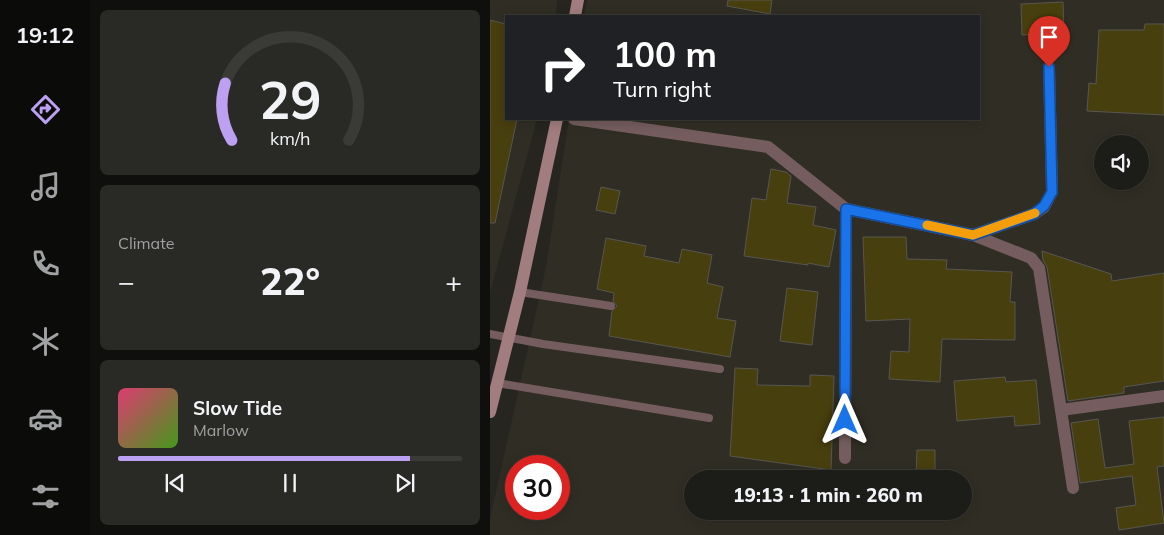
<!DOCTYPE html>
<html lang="en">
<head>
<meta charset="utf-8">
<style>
  body { margin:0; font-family:Mulish,sans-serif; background:#292925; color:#f1f3f6; height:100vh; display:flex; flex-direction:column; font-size:19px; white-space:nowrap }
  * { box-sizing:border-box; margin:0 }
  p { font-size:16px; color:#a0a1a2 }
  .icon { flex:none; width:28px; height:28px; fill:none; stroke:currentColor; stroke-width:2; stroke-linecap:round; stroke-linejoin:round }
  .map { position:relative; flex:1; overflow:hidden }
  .details { display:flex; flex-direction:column; gap:10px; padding:10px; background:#0f0f0d; width:400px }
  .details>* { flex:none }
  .guide { position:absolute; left:15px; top:15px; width:475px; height:105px; border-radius:0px; box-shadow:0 2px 12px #0003,0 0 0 1px #3a3a37; background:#202124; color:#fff; overflow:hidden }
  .controls { position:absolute; left:604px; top:135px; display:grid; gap:10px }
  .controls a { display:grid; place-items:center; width:55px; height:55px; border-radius:50%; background:#1c1c18; box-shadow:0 2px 12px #0003,0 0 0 1px #3a3a37; font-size:25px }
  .speed { position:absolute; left:15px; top:455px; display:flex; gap:10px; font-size:25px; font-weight:700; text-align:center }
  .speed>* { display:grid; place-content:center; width:65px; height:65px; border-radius:50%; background:#1c1c18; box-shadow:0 2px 12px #0003,0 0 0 1px #3a3a37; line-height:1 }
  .speed .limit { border:8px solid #d22; background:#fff; color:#111 }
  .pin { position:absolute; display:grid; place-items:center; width:42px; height:42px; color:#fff; margin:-51px -21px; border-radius:50% 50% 50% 0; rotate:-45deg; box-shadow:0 0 5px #0007 }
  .pin .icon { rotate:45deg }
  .me { position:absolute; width:55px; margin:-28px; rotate:0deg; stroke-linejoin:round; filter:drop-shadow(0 0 4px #0008) }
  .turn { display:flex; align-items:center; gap:18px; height:105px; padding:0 25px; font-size:22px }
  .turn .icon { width:65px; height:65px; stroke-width:2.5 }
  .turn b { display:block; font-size:35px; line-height:42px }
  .big { font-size:38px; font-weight:800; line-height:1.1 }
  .details .tile { flex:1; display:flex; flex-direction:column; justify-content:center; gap:8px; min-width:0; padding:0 18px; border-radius:8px; background:#292925 }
  .details .dial { align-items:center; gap:0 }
  .dial svg { height:130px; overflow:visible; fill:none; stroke:#3a3a37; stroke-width:7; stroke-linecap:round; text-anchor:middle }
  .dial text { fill:#f1f3f6; stroke:none }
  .song { display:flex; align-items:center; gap:15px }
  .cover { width:60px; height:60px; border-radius:8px; background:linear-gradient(135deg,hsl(340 70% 55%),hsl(100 70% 35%)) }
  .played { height:5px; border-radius:2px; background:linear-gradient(90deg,#bca0f2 85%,#3a3a37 85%) }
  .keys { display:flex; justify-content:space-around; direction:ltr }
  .heat { display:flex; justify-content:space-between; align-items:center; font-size:28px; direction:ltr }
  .trip { position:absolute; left:194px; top:470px; width:288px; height:50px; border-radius:25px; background:#1c1c18; box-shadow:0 2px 12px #0003,0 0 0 1px #3a3a37; font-weight:800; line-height:50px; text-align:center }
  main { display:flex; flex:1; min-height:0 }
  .tab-bar { display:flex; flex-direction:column; width:90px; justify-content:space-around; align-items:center; background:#0b0b0a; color:#a0a1a2 }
  .tab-bar .icon { width:35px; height:35px }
  .tab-bar .selected { color:#bca0f2 }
  .tab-bar b { font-size:22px; color:#f1f3f6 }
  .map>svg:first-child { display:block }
  .built { fill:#302e24; fill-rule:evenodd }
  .building { fill:#483f0e; stroke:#575651 }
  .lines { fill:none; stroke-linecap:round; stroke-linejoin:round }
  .lane { stroke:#755d5f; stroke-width:8 }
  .street { stroke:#755d5f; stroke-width:12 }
  .secondary { stroke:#a27d7f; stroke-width:12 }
  .route-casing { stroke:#114b97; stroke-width:12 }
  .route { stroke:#1a73e8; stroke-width:9 }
  .slow { stroke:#f59e0b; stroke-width:9 }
</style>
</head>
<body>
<main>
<nav class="tab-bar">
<b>19:12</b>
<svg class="icon selected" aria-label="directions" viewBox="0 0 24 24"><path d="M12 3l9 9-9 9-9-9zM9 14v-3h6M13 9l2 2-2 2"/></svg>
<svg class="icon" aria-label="music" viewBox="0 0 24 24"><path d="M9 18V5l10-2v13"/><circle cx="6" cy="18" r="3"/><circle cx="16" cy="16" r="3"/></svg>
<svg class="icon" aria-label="phone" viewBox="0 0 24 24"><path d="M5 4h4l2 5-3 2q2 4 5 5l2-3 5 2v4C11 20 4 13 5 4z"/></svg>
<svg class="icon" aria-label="climate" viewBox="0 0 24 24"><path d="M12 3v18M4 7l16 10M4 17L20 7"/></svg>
<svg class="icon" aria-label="car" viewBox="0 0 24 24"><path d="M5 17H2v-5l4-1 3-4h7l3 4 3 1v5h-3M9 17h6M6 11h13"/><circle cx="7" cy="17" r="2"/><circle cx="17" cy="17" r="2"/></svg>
<svg class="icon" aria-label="filters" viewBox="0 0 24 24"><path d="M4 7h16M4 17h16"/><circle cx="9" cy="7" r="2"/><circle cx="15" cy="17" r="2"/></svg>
</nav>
<section class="details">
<div class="tile dial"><svg viewBox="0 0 100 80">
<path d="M14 69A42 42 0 1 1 86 69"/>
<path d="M14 69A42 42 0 0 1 10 34" stroke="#bca0f2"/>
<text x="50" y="56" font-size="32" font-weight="700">29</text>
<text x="50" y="72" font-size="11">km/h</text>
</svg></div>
<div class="tile"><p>Climate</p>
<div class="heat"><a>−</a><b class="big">22°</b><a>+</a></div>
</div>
<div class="tile">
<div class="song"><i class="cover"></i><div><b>Slow Tide</b><p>Marlow</p></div></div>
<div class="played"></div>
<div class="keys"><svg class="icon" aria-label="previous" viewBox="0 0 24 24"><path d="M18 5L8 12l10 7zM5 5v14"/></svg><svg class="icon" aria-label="pause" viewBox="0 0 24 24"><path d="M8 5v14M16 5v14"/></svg><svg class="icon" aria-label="next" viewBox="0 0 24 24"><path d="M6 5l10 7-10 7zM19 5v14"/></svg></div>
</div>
</section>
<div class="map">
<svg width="674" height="535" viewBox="0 0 674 535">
  <rect width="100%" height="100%" fill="#262520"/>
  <path class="built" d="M0 0H67L66 16H16V119H47L0 293Z
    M97 0H674V535H0V519L56 267 79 119H489V16H94ZM612 144H650V181H612ZM26 466H69V509H26ZM202 479H472V511H202Z"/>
  <path class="building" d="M238 0H282L280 14 237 6Z
    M573 2 574 33 532 35 531 4Z
    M0 20 16 24V119H27L5 223H0Z
    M655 24H674V115L597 111 599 83 606 84 609 30H654Z
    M281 169 296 172 301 176 297 203 326 207 323 225 346 230 339 267 318 263V265L254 256 262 198 276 200Z
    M111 187 130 191 125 214 106 210Z
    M373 237H416L417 259 457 260 456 269 522 272 520 302H525V340L452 339 450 382 399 379 401 351 419 352 420 319 376 321Z
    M116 238 156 246 154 256 189 263 192 249 222 255 217 283 233 287 227 318 246 321 240 357 119 336 122 311 127 306 123 301 124 293 107 289Z
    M552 251 621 274 622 281 674 273V381L634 387V393L578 401 557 267 553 260Z
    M297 288 328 292 322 345 290 341Z
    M245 368 268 369 267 385 320 386V375L344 376 341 470 240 456Z
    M515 377 516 382 546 380 550 424 525 426 524 416 467 421 464 381Z
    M674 417V466L667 467 674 523 629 530 626 508 646 505 642 476 590 483 581 423 608 419 615 468 644 464 639 421Z
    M427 450H445V477H426Z"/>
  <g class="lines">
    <path class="lane" d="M30 292 121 306
      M0 334 53 344 230 369
      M7 383 219 418"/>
    <path class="street" d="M84 119 278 147 356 209 483 235 541 258 549 268 583 488
      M483 235 544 214 554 207 562 192 559 67
      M571 410 674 396
      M355 458 356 209"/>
    <path class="secondary" d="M85 16 88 0
      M0 412 30 292 67 119"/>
  </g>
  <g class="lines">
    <g class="route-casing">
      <path id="route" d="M355 420 356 209 483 235 544 214 554 206 562 192 559 67"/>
    </g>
    <use href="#route" class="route"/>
    <path class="slow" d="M437 225 483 235 545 213"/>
  </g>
</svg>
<div class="controls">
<a><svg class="icon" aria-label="sound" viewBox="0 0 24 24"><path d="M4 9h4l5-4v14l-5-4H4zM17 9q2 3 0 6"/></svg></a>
</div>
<div class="speed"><div class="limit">30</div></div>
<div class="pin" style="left:559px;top:67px;background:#d93025"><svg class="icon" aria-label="arrive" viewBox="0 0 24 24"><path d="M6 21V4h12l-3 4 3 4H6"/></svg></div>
<svg class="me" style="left:355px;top:420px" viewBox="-20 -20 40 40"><path d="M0-17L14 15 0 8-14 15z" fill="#1a73e8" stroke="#fff" stroke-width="4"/></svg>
<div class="trip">19:13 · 1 min · 260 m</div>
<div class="guide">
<div class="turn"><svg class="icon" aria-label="right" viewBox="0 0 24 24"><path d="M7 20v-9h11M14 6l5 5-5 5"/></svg><div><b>100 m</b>Turn right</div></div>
</div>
</div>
</main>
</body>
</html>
